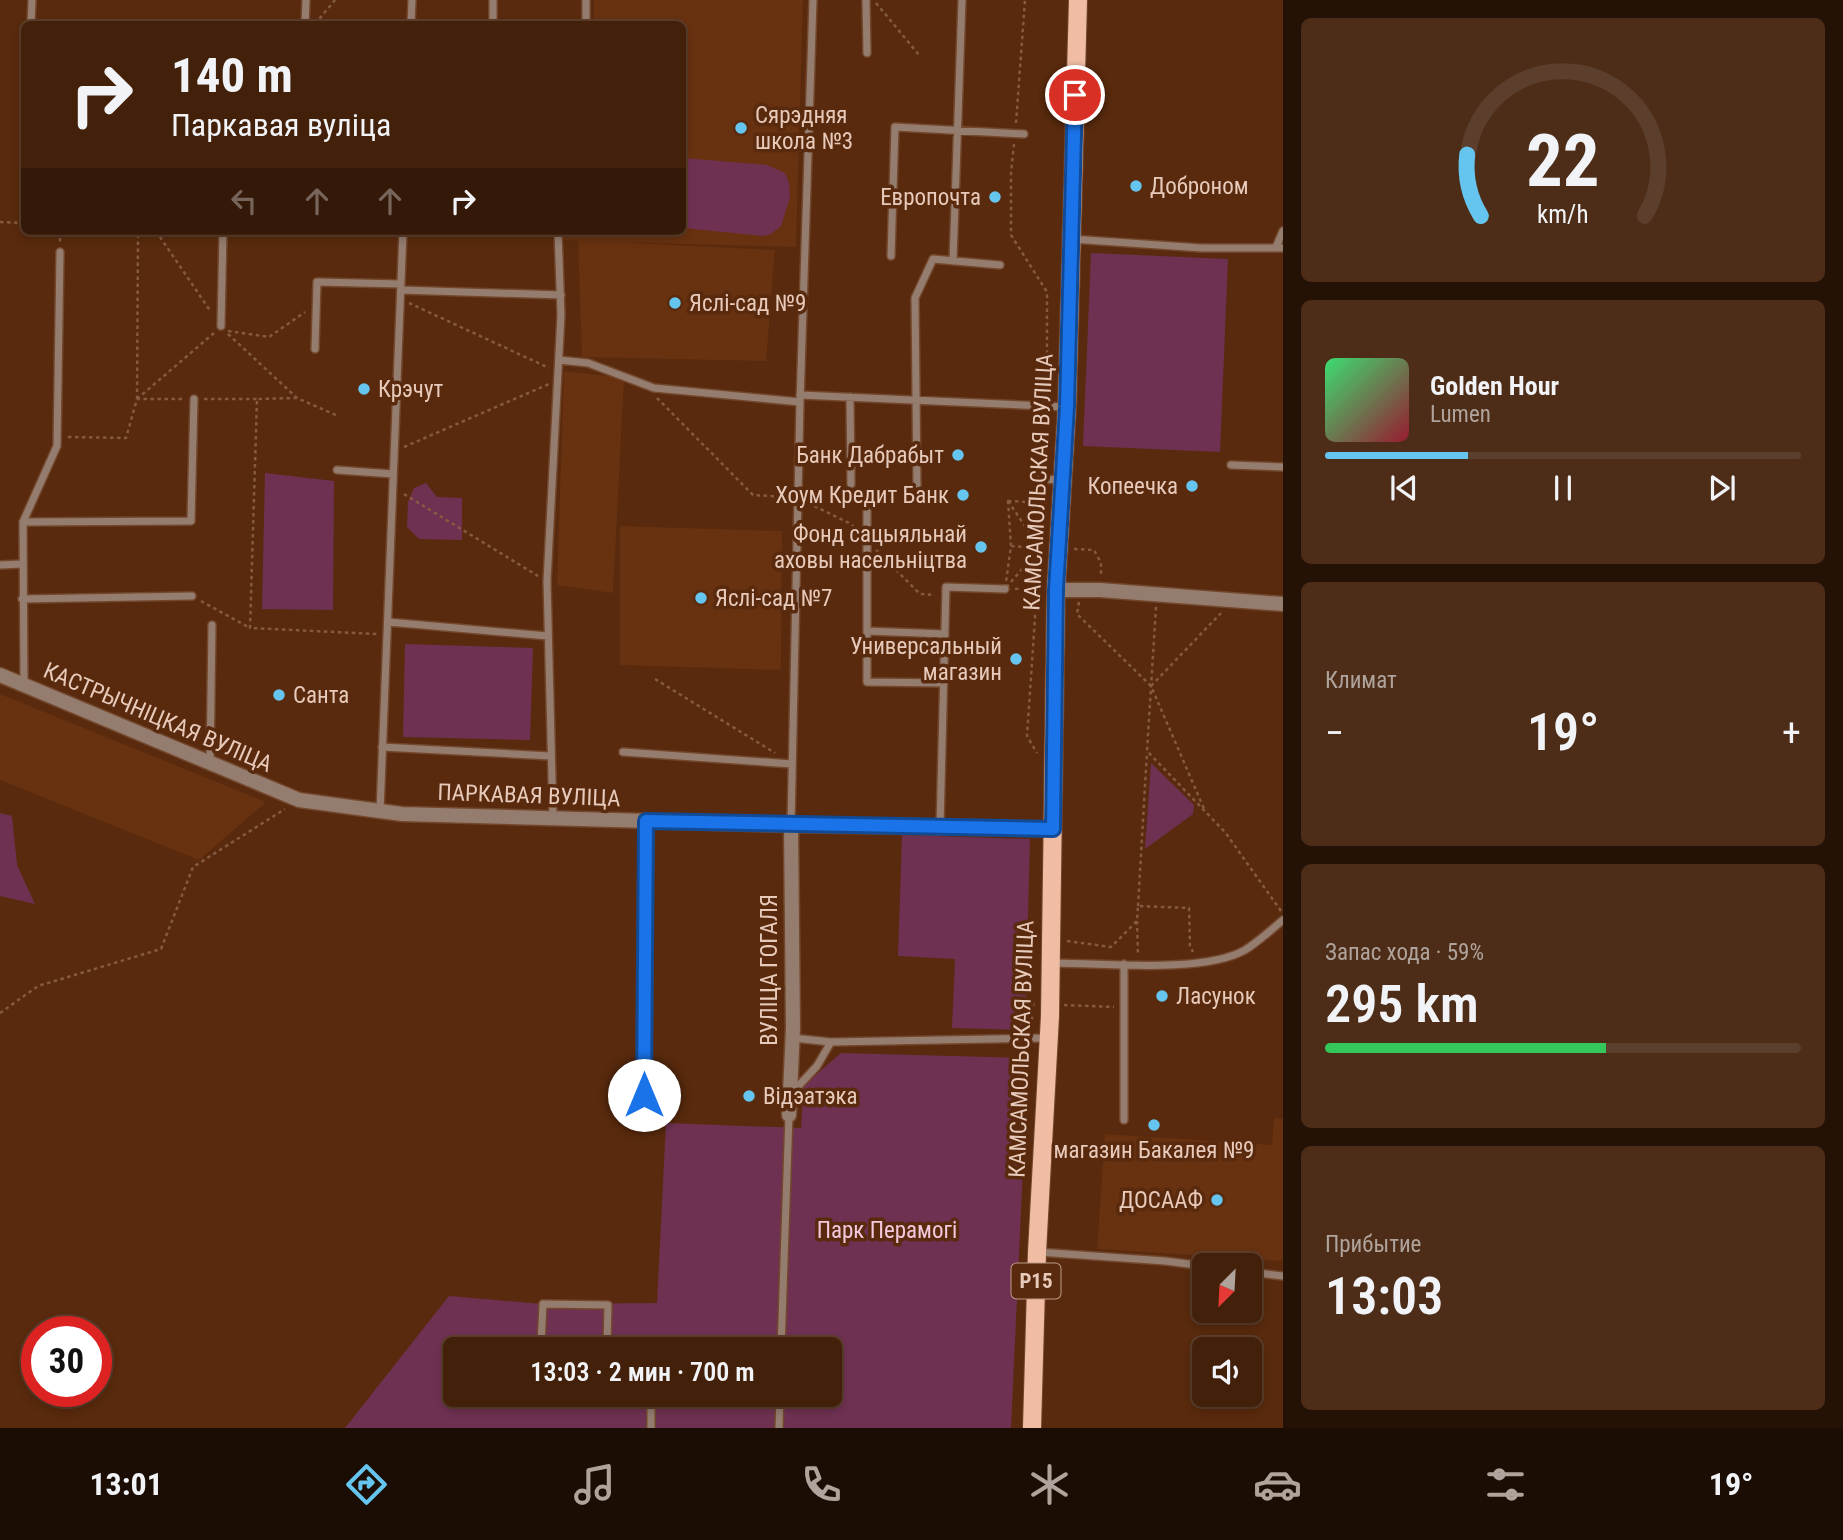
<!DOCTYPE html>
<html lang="ru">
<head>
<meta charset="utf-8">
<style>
  body { margin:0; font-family:"Roboto Condensed",sans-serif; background:#4d2d18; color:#f1f3f6; height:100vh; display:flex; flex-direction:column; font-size:26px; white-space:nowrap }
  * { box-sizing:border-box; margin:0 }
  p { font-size:23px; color:#afa39c }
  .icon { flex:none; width:38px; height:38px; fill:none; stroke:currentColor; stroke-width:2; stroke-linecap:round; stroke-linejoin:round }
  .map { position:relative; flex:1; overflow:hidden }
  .panel { display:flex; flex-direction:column; gap:18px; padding:18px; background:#251206; width:560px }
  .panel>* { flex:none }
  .guide { position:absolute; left:21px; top:21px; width:665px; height:214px; border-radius:10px; box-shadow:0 4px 10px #0003,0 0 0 2px #5b3e2b; background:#43200a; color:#f1f3f6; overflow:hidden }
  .needle { width:46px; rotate:204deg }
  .fabs { position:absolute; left:1192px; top:1253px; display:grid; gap:14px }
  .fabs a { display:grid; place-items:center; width:70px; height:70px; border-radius:10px; background:#43200a; box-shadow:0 4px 10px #0003,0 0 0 2px #5b3e2b; font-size:35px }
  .speed { position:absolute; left:21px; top:1316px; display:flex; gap:14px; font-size:35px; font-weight:700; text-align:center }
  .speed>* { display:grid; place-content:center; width:91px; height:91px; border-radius:50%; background:#43200a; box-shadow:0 4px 10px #0003,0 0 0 2px #5b3e2b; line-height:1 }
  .speed .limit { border:10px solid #d22; background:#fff; color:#111 }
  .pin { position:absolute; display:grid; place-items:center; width:60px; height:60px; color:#fff; margin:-30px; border:4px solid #fff; border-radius:50%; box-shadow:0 2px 7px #0007 }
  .me { position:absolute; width:77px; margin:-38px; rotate:0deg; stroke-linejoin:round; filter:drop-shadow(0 0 5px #0008) }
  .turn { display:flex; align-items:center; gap:24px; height:147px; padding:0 35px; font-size:32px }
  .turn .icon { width:91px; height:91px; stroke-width:2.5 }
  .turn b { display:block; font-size:49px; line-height:60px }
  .lanes { display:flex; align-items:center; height:66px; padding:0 35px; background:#0003; justify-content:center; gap:35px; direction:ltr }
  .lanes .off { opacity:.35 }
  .big { font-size:52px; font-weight:600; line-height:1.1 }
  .panel .card { flex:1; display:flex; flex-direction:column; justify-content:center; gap:10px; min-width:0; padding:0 24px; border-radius:10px; background:#4d2d18 }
  .panel .dial { align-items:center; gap:0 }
  .dial svg { height:182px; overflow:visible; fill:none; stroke:#5b3e2b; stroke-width:7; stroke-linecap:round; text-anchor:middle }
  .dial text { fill:#f1f3f6; stroke:none }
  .song { display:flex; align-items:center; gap:21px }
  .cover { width:84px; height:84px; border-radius:10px; background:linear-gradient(135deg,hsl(140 70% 55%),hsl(350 70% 35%)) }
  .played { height:7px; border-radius:4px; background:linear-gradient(90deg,#65c5ee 30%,#5b3e2b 30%) }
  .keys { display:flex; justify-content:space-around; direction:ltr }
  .heat { display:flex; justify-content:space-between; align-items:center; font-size:38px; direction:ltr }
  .charge { height:10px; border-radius:5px; background:linear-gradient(90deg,#34c759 59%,#5b3e2b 0) }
  .trip { position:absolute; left:443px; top:1337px; width:399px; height:70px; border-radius:10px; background:#43200a; box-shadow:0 4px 10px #0003,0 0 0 2px #5b3e2b; font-weight:600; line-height:70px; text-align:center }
  .tabs { display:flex; height:112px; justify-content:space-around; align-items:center; background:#1b0d04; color:#afa39c }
  .tabs .icon { width:49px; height:49px }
  .tabs .selected { color:#65c5ee }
  .tabs b { font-size:32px; color:#f1f3f6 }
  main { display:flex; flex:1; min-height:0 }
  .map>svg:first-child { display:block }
  .built { fill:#683110 }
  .green { fill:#6f3152; fill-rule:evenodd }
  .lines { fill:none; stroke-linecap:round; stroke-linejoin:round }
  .lane-casing { stroke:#73472c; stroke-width:10 }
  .street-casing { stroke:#73472c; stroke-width:17 }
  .primary-casing { stroke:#73472c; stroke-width:20 }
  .path { stroke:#845b42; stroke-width:2.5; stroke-dasharray:3.5 3.5; stroke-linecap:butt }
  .lane { stroke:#947c6f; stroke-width:7 }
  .street { stroke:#947c6f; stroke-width:14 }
  .primary { stroke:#f0bda4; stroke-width:18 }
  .route-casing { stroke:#114b97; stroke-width:18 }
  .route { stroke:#1a73e8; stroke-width:12 }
  .poi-dot { fill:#65c5ee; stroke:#592a0d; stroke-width:2.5 }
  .labels { text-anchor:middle; stroke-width:7; stroke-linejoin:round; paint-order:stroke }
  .shield { fill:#592a0d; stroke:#bd9a87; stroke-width:2 }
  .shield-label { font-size:21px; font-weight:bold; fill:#e8cabb }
  .poi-label { font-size:23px; fill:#e8cabb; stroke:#592a0d; text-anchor:start }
  .street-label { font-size:23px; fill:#e8cabb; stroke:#592a0d }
  .park-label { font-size:23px; fill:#f3c7dc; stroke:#592a0d }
</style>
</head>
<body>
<main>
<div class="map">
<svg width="1283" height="1428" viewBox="0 0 1283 1428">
  <rect width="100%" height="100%" fill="#592a0d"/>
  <path class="built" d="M594 0H803L796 247 613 242 775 250 766 361 582 357 578 241 559 240 560 231H682V24H594Z
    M564 371 624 378 613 593 557 585Z
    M620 526 782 531 781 670 620 665Z
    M0 694 266 802 199 860 0 780Z
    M1274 1118 1283 1119V1261L1097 1249 1105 1134 1272 1145Z"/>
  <path class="green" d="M683 158 767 165 785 173 789 183 790 197 781 226 771 234 764 236 683 228Z
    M1091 253 1228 259 1220 452 1083 446Z
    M265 473 334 481 333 610 262 609Z
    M426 483 437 497 462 498V540L419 539 407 527 408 502 414 488Z
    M405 644 533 648 530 740 403 737Z
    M1151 763 1194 805 1193 814 1145 849Z
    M0 813 12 816 17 865 35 904 0 896Z
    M902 835 1030 839 1025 1030 952 1028 955 959 898 956Z
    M841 1053 1028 1058 1011 1428H345L449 1296 543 1304 657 1303 666 1123 801 1128 804 1085ZM455 1349H830V1395H455Z"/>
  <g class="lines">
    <g class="lane-casing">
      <path id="lane" d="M866 0 867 53
        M31 24 32 0
        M305 24 306 0
        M411 24 412 0
        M493 24V0
        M586 24V0
        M1071 239 1202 248H1283
        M1276 247 1283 231
        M891 256 895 127 1024 134
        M953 261 962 0
        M401 290 561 295
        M221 326 223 231
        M315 349 317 282 401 284
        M559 360 588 363 654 388 800 402
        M800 395 1066 407
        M850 397 851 484
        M1231 465 1283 467
        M337 470 393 474
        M1039 479 1063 480
        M917 486 915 298 933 259 1000 265
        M867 508V682L944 683
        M23 522 57 446 60 252
        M0 565 22 564
        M22 599 192 596
        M388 622 548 636
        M867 631 945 634
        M24 684 23 522 191 521 194 399
        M382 747 550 756
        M623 752 792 764
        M210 764 212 625
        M380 811 403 231
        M553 818 547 581 561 315 558 231
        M791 825 800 402 813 0
        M940 827 946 587 1005 589
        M1051 963C1101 963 1203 974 1245 950 1258 942 1271 930 1283 920
        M793 1038 831 1042
        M791 1094 817 1066 831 1042 1047 1038
        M1124 1120V964
        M1038 1252 1165 1261 1204 1266
        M1250 1272 1283 1276
        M607 1345 608 1305 543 1304 541 1344 607 1345 651 1349
        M781 1349 789 1115
        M651 1428V1395
        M779 1428 780 1395"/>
    </g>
    <g class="street-casing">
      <path id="street" d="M1056 590H1100L1283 604
        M0 675 299 800 402 814 791 825 1053 829
        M644 1095 646 821
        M789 1115 793 1028 791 825"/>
    </g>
    <g class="primary-casing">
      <path id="primary" d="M1032 1428 1037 1252 1050 1016 1056 590 1067 407 1078 0"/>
    </g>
    <path class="path" d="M876 3 919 55
      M315 24 335 0
      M1016 123 1025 0
      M1014 144 1011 173V235L1047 292V396
      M0 222 24 223
      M60 231V242
      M156 231 211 312
      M409 303 549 368
      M228 331 269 337 305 312
      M228 334 297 398 338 416
      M297 398 257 399 250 628 377 634
      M657 398 753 495 789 497
      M137 399 138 231
      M137 399 214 333
      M204 399H257
      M1047 416V455
      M68 437 126 438 137 399H184
      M404 447 549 384
      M404 494 538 576
      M1008 501 1047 503
      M1008 501 1040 548 1005 589 1011 546Z
      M808 503 851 524 857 530
      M1011 546 1043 548
      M1074 549 1094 550 1101 563V577
      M876 550 920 594 935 595
      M1015 589 1037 588 1027 736 1037 753
      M201 601 250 628
      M1079 602 1077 614 1151 686 1205 811
      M1156 607 1147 751 1225 832 1281 911
      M655 679 775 753
      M1151 686 1221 613
      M1138 906 1147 752
      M1137 921 1138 956
      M1067 941 1111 947 1137 921 1138 906 1189 908 1190 946 1193 952
      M1064 1005 1114 1007
      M0 1013 38 986 161 949 193 867 285 809
      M1031 1027 1034 999"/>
    <use href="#lane" class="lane"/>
    <use href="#street" class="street"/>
    <use href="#primary" class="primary"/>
  </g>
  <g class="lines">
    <g class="route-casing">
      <path id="route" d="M644 1095 646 821 1053 829 1056 590 1067 407 1075 95"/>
    </g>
    <use href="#route" class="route"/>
  </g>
  <g class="poi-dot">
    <circle cx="741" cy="128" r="7"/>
    <circle cx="1136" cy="186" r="7"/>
    <circle cx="995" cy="197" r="7"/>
    <circle cx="675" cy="303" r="7"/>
    <circle cx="364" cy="389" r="7"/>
    <circle cx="958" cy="455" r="7"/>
    <circle cx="1192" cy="486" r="7"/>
    <circle cx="963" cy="495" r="7"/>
    <circle cx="981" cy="547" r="7"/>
    <circle cx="701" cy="598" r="7"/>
    <circle cx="1016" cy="659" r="7"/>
    <circle cx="279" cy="695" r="7"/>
    <circle cx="1162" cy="996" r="7"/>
    <circle cx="749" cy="1096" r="7"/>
    <circle cx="1154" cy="1125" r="7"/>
    <circle cx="1217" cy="1200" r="7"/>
  </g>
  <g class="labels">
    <rect class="shield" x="1011.5" y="1263.5" width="49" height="35" rx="5"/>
    <g class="shield-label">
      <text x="1036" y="1288">Р15</text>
    </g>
    <g class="poi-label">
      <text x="755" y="123">Сярэдняя<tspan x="755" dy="26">школа №3</tspan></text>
      <text x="1150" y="194">Доброном</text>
      <text x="981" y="205" text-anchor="end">Европочта</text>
      <text x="689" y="311">Яслі-сад №9</text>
      <text x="378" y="397">Крэчут</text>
      <text x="944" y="463" text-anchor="end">Банк Дабрабыт</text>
      <text x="1178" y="494" text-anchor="end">Копеечка</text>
      <text x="949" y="503" text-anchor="end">Хоум Кредит Банк</text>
      <text x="967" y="542" text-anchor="end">Фонд сацыяльнай<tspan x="967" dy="26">аховы насельніцтва</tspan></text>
      <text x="715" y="606">Яслі-сад №7</text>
      <text x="1002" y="654" text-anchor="end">Универсальный<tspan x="1002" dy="26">магазин</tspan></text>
      <text x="293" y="703">Санта</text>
      <text x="1176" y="1004">Ласунок</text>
      <text x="763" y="1104">Відэатэка</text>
      <text x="1154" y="1158" text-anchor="middle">магазин Бакалея №9</text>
      <text x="1203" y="1208" text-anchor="end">ДОСААФ</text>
    </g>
    <g class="street-label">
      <text transform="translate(1038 482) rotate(-87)" y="8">КАМСАМОЛЬСКАЯ ВУЛІЦА</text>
      <text transform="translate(158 717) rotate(23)" y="8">КАСТРЫЧНІЦКАЯ ВУЛІЦА</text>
      <text transform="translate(529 795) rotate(2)" y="8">ПАРКАВАЯ ВУЛІЦА</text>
      <text transform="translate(769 970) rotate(-90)" y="8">ВУЛІЦА ГОГАЛЯ</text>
      <text transform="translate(1021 1049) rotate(-88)" y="8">КАМСАМОЛЬСКАЯ ВУЛІЦА</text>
    </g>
    <g class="park-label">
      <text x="887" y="1238">Парк Перамогі</text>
    </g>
  </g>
</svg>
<div class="fabs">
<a><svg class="needle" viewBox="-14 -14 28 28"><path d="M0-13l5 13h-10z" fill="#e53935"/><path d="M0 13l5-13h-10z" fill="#afa39c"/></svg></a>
<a><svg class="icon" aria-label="sound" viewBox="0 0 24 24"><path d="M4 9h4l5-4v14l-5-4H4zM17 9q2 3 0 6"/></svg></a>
</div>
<div class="speed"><div class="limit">30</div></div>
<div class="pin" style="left:1075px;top:95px;background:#d93025"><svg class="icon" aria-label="arrive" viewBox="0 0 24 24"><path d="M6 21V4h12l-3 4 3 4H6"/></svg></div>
<svg class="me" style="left:644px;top:1095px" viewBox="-20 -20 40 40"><circle r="19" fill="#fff"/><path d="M0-13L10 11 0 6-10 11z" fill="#1a73e8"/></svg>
<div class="trip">13:03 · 2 мин · 700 m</div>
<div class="guide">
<div class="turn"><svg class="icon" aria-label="right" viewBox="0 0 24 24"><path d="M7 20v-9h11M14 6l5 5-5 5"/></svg><div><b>140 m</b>Паркавая вуліца</div></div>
<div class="lanes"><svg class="icon off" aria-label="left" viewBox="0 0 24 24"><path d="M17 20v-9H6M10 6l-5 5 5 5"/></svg><svg class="icon off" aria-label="ahead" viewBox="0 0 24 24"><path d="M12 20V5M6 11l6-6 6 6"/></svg><svg class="icon off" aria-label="ahead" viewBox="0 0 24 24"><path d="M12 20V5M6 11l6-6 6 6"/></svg><svg class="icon" aria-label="right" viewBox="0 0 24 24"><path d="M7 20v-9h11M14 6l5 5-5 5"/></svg></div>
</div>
</div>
<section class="panel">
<div class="card dial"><svg viewBox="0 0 100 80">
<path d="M14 69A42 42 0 1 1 86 69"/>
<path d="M14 69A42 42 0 0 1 8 42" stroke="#65c5ee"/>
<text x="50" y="56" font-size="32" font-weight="700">22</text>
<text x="50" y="72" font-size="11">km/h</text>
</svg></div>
<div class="card">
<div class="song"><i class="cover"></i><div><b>Golden Hour</b><p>Lumen</p></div></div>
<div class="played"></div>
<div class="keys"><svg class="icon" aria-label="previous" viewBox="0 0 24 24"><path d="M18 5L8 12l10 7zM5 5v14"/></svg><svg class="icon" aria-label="pause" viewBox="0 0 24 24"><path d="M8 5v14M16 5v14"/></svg><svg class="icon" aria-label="next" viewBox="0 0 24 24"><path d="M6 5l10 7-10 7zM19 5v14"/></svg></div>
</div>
<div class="card"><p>Климат</p>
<div class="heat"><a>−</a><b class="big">19°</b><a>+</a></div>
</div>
<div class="card"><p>Запас хода · 59%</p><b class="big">295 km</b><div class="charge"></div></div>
<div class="card"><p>Прибытие</p><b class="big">13:03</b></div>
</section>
</main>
<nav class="tabs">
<b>13:01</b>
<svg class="icon selected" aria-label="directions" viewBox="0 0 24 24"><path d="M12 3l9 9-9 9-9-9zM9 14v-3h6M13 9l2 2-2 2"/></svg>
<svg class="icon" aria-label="music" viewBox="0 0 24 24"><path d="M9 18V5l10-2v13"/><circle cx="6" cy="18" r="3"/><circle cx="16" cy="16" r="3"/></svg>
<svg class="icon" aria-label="phone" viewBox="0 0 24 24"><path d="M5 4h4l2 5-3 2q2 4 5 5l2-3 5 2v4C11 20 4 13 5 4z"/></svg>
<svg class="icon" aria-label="climate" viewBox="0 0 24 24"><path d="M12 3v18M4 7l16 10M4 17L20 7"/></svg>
<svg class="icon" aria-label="car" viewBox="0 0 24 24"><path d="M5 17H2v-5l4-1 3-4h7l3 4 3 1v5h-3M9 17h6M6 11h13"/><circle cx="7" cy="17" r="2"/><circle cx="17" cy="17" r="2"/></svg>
<svg class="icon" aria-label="filters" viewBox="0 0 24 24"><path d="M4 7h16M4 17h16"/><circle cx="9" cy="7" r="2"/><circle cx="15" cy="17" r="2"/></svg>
<b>19°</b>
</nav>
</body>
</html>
